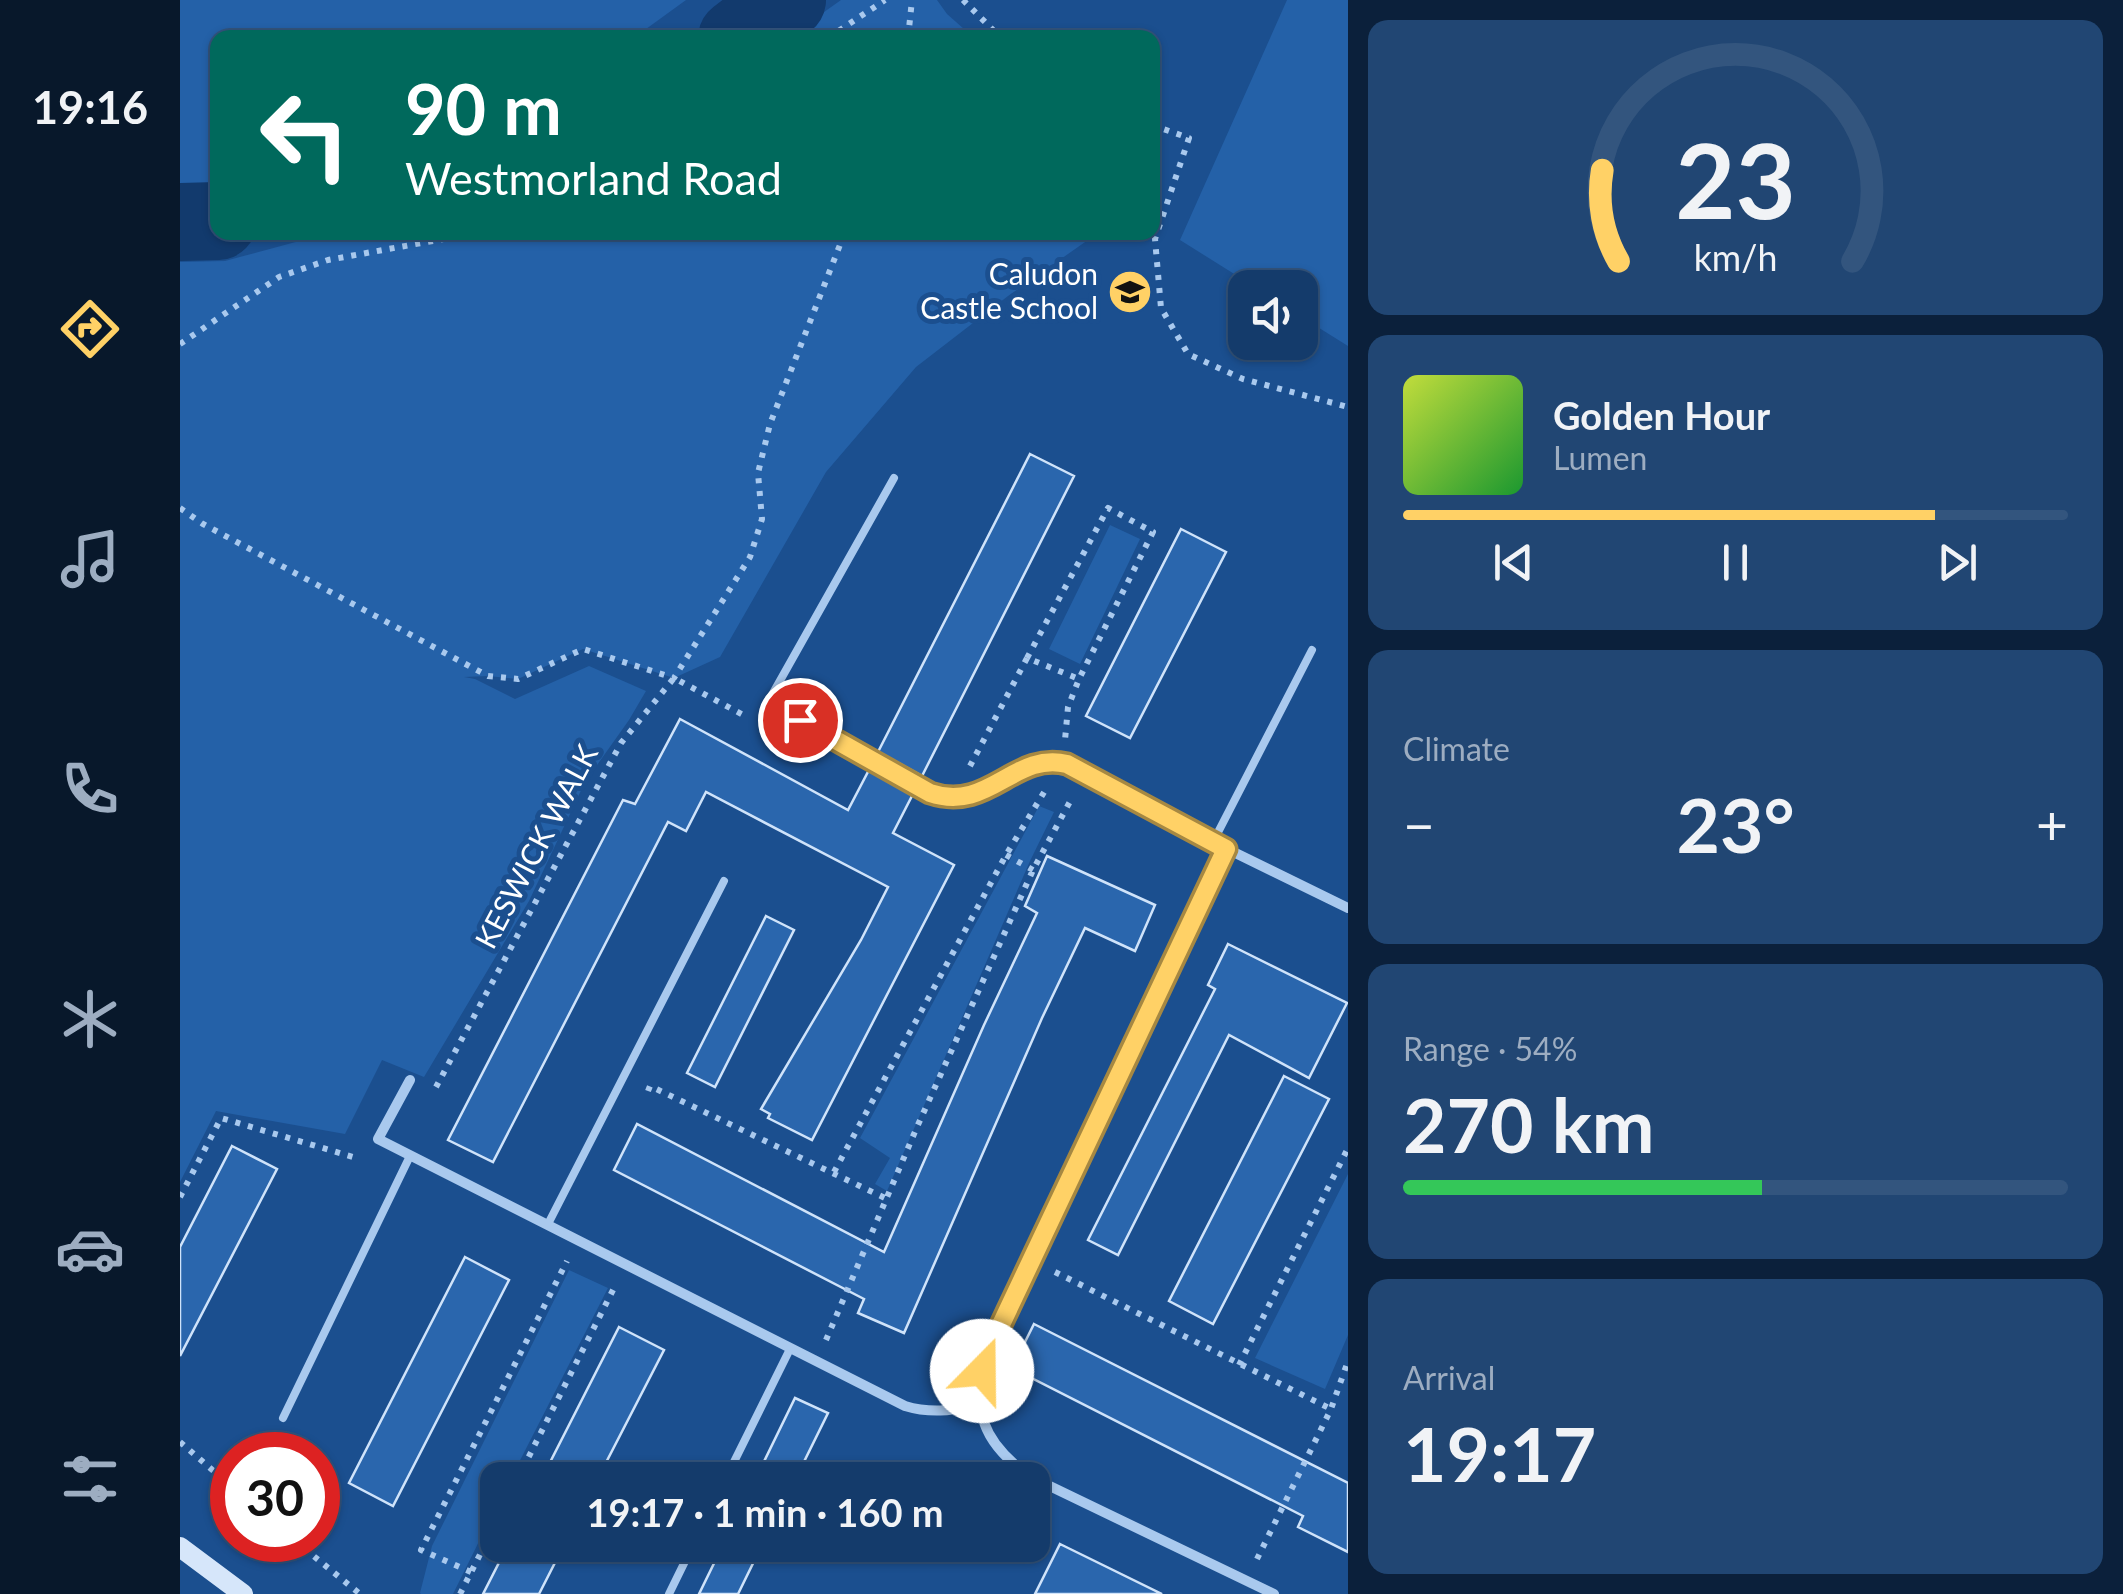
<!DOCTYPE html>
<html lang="en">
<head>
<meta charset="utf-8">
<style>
  body { margin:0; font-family:Lato,sans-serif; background:#214673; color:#f1f3f6; height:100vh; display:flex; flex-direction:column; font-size:38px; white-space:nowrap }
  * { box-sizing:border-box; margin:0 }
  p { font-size:32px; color:#9dadc1 }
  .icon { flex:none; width:55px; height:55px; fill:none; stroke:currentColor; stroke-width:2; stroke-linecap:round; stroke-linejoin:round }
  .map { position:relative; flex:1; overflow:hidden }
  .side { display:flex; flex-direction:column; gap:20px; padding:20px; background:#0b203b; width:775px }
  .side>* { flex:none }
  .banner { position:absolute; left:30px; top:30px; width:950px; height:210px; border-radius:20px; box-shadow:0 2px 8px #0004,0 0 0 2px #33557e; background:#00695c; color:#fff; overflow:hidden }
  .tools { position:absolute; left:1048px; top:270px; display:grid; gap:20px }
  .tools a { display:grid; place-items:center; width:90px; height:90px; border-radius:20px; background:#143b6b; box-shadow:0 2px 8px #0004,0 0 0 2px #33557e; font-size:50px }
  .speed { position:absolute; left:30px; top:1432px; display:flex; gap:20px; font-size:50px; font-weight:700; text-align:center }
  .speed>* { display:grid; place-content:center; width:130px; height:130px; border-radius:50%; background:#143b6b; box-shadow:0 2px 8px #0004,0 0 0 2px #33557e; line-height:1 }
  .speed .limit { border:15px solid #d22; background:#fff; color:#111 }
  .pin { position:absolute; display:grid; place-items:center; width:85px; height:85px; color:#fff; margin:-42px; border:5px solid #fff; border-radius:50%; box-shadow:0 2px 10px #0007 }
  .me { position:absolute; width:110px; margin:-55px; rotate:22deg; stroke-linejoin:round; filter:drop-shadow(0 0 8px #0008) }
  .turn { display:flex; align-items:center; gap:35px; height:210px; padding:0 30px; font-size:45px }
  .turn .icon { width:130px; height:130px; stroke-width:2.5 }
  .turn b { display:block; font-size:70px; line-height:85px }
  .big { font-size:75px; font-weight:700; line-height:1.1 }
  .side .tile { flex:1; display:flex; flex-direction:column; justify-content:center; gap:15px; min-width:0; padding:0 35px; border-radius:20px; background:#214673 }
  .side .dial { align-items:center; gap:0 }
  .dial svg { height:260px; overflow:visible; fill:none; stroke:#33557e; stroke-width:7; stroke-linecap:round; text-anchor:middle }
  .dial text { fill:#f1f3f6; stroke:none }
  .song { display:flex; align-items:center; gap:30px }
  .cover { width:120px; height:120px; border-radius:15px; background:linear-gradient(135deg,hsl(70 70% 55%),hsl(130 70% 35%)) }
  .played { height:10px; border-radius:5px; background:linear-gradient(90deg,#ffd166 80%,#33557e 80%) }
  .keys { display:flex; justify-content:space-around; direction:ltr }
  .heat { display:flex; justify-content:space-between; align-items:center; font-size:55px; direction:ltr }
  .charge { height:15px; border-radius:8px; background:linear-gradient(90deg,#34c759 54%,#33557e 0) }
  .trip { position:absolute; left:300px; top:1462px; width:570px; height:100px; border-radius:20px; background:#143b6b; box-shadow:0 2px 8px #0004,0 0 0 2px #33557e; font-weight:700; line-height:100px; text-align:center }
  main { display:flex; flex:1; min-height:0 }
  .tabs { display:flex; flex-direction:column; width:180px; justify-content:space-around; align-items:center; background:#08182b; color:#9dadc1 }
  .tabs .icon { width:70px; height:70px }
  .tabs .on { color:#ffd166 }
  .tabs b { font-size:45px; color:#f1f3f6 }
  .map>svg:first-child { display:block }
  .green { fill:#2461a8 }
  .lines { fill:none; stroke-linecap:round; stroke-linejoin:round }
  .river { stroke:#123a6d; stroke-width:78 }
  .building { fill:#2a66ad; stroke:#cfe3fa; stroke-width:2.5 }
  .path { stroke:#a9c9ee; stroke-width:6; stroke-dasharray:5 8; stroke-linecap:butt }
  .service { stroke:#a9c9ee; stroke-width:8 }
  .minor { stroke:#a9c9ee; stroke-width:10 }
  .secondary { stroke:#d6e6fa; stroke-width:20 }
  .route-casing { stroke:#a68842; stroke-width:25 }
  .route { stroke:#ffd166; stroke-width:18 }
  .labels { text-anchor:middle; stroke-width:10; stroke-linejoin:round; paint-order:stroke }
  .poi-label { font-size:30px; fill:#fff; stroke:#1b4f8f; text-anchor:end }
  .street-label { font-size:30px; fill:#fff; stroke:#1b4f8f }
</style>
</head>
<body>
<main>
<nav class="tabs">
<b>19:16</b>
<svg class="icon on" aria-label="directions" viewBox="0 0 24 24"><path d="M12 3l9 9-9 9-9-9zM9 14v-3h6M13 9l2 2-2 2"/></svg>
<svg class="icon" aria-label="music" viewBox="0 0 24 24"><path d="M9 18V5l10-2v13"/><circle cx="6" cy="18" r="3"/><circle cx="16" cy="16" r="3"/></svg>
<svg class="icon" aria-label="phone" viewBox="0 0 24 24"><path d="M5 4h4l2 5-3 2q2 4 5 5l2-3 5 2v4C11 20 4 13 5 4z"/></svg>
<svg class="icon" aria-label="climate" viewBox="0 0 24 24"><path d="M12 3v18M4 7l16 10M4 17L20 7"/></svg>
<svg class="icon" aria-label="car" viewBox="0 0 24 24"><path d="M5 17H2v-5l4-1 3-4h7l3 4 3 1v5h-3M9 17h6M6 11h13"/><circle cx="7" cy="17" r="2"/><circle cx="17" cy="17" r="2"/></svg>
<svg class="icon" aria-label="filters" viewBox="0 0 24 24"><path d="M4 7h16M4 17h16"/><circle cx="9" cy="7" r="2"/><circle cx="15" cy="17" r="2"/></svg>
</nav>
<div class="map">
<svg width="1168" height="1594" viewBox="0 0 1168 1594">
  <rect width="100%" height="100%" fill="#1b4f8f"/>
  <path class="green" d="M0 0H506L455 37 38 38 37 189 0 195Z
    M661 0H757L767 14 793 37H609Z
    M1107 0H1168V346L1120 316V288L1075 287 1000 240Z
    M149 233H918L828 296 736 367 646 472 540 657 494 678 403 649 338 679 308 676 284 677 295 679 335 699 409 666 466 691 449 720 405 782 349 901 244 1077 202 1060 165 1134 36 1111 0 1182V262L45 261Z
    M930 525 960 539 900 664 869 649Z
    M859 806 874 812 850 861 707 1191 695 1184 710 1158 680 1138Z
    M1168 1174V1335L1145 1389 1075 1358Z
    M389 1270 428 1288 330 1480H318L317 1505 273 1594H241L240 1593 252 1546Z"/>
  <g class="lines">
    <path class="river" d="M557 38 607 0
      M0 222 38 221"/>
  </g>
  <path class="building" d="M850 454 894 476 742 776 698 752Z
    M1001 529 1046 552 950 738 906 716Z
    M500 719 668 810 690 768 734 792 713 833 774 865 632 1140 588 1118 590 1114 581 1109 681 940 708 887 526 792 506 831 488 822 313 1162 268 1140 443 800 455 804Z
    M867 856 975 905 955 951 905 928 862 1018 724 1333 678 1313 684 1299 434 1170 457 1124 704 1252 804 1025 857 913 845 906Z
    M586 916 614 930 535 1087 507 1073Z
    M1048 944 1167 1003 1129 1078 1049 1035 938 1255 908 1240 1035 989 1028 985Z
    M1104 1076 1149 1099 1033 1324 989 1301Z
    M52 1146 97 1169 0 1356V1247Z
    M285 1257 329 1280 213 1506 169 1483Z
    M854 1324 1168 1483V1552L1118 1527 1123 1516 832 1368Z
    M439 1327 484 1350 417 1480H361Z
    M615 1398 648 1413 615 1480H575Z
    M880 1544 982 1594H855Z
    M328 1545H384L359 1594H303Z
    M543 1545H582L558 1594H519Z"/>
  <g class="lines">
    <path class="path" d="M783 0 821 38
      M648 38 705 0
      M728 38 732 0
      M972 125 1009 138 975 239 981 308 1008 354 1063 379 1168 407
      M0 344 99 277 148 260 302 232
      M0 508 23 524 308 676 338 679 403 649 494 678 570 557 582 519 578 473 590 424 665 232
      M847 658 928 508 973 532 899 679
      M790 766 847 658 899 679 888 707 885 740
      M826 855 853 870
      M256 1087 441 743 494 678 567 717
      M468 1091 470 1086 707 1199
      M654 1172 826 855 866 789
      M0 1197 41 1118 180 1159
      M875 1272 1151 1409
      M646 1340 737 1127 853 870 893 796
      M1059 1365 1168 1148
      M0 1442 52 1487
      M337 1480 434 1288
      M114 1540 180 1594
      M1077 1559 1151 1409 1168 1361
      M291 1572 241 1550 387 1261
      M280 1594 318 1519"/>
    <path class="service" d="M588 702 714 478
      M1033 842 1132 650
      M368 1224 544 881
      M103 1418 230 1156
      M545 1480 610 1349
      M489 1594 513 1545"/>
    <path class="minor" d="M588 702 761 797C781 798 800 794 818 785 842 772 858 757 887 764L1033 842 1168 908
      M1046 849 808 1353C790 1409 802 1443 851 1477L1094 1594
      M230 1080 198 1139 725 1406C751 1414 773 1410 799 1406"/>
    <path class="secondary" d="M0 1547 63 1594"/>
  </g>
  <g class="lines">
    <g class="route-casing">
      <path id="route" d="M620 720 750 793C809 813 834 751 887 764L1046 849 808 1352 802 1371"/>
    </g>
    <use href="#route" class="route"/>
  </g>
  <defs>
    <g id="school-disc" transform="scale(2.25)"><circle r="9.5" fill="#ffd166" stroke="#1b4f8f"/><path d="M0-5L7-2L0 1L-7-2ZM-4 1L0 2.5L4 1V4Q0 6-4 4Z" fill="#111"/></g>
  </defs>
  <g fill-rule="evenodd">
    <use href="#school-disc" x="950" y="292"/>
  </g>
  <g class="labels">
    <g class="poi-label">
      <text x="918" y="285">Caludon<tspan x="918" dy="34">Castle School</tspan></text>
    </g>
    <g class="street-label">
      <text transform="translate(357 847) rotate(-62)" y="10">KESWICK WALK</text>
    </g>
  </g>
</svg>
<div class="tools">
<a><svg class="icon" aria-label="sound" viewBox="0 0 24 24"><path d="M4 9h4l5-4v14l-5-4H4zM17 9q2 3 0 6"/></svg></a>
</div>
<div class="speed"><div class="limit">30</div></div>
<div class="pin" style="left:620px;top:720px;background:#d93025"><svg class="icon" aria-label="arrive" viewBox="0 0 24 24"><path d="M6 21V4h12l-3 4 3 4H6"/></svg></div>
<svg class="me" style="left:802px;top:1371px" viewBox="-20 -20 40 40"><circle r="19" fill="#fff"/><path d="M0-13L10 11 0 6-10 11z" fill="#ffd166"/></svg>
<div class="trip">19:17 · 1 min · 160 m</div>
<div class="banner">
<div class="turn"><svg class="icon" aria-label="left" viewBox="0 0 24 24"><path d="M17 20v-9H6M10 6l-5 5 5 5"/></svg><div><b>90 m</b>Westmorland Road</div></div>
</div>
</div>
<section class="side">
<div class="tile dial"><svg viewBox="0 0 100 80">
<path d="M14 69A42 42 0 1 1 86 69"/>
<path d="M14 69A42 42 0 0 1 9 41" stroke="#ffd166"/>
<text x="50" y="56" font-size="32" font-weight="700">23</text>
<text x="50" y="72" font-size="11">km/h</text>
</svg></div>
<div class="tile">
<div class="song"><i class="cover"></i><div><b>Golden Hour</b><p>Lumen</p></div></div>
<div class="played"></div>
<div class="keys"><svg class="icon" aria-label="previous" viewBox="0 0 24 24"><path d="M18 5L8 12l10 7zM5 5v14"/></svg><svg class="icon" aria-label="pause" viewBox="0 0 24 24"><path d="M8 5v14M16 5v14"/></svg><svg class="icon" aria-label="next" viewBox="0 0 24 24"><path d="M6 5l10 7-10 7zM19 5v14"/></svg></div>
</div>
<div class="tile"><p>Climate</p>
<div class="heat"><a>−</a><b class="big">23°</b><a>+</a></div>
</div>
<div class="tile"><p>Range · 54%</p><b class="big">270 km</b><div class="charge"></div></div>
<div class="tile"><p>Arrival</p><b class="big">19:17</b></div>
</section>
</main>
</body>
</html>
